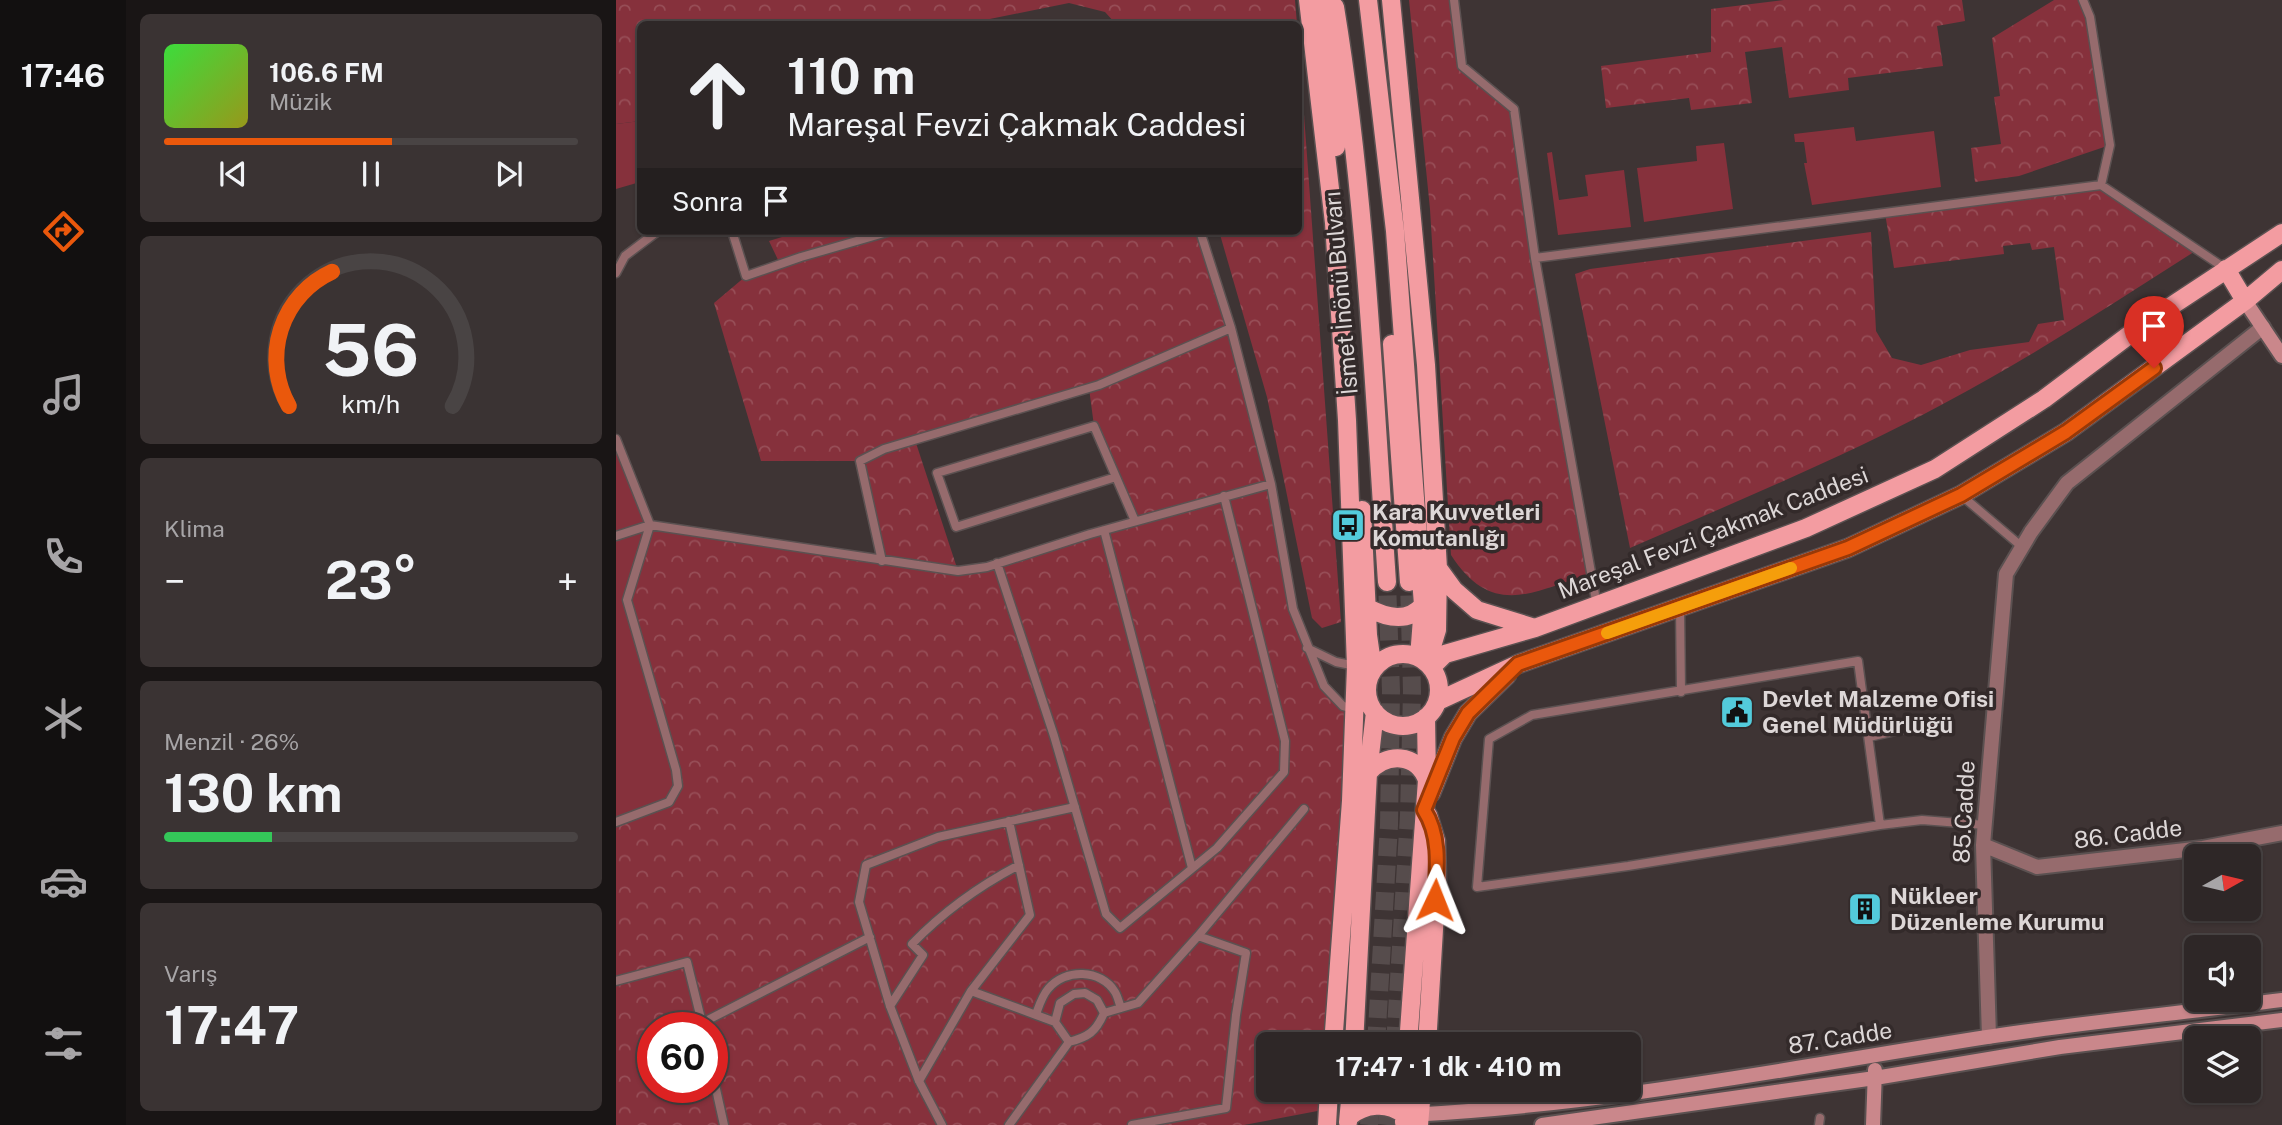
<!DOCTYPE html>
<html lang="tr">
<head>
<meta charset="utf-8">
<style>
  body { margin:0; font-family:"Public Sans",sans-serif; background:#3a3333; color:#f1f3f6; height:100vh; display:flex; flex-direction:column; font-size:26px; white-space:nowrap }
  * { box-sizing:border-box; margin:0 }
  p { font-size:23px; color:#a7a5a7 }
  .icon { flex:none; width:38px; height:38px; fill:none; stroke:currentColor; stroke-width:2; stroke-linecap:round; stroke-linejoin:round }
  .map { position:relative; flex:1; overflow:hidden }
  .sheet { display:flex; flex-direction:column; gap:14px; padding:14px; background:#191515; width:490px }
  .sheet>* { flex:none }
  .guide { position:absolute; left:21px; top:21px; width:665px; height:214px; border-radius:10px; box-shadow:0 2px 5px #0004,0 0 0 2px #494444; background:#2e2727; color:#f1f3f6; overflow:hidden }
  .needle { width:46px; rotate:82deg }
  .controls { position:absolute; left:1568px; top:844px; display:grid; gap:14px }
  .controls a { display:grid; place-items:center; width:77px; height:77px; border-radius:10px; background:#2e2727; box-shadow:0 2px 5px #0004,0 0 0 2px #494444; font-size:35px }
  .speed { position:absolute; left:21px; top:1012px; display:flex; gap:14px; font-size:35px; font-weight:700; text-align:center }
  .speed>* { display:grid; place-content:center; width:91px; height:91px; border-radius:50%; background:#2e2727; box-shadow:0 2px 5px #0004,0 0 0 2px #494444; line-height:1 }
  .speed .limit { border:10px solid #d22; background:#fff; color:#111 }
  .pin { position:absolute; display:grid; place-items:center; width:60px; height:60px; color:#fff; margin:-72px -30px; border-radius:50% 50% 50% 0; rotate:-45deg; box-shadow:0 0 7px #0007 }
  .pin .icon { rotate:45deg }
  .me { position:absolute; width:77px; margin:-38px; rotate:2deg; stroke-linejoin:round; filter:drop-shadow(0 0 5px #0008) }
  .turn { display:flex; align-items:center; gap:24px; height:147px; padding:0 35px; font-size:32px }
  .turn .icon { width:91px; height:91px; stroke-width:2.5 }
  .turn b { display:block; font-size:49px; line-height:60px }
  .then { display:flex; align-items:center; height:66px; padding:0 35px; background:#0003; gap:14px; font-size:26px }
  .big { font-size:52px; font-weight:700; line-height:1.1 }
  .sheet .card { flex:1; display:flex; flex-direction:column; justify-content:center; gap:10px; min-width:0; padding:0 24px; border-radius:10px; background:#3a3333 }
  .sheet .dial { align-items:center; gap:0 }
  .dial svg { height:182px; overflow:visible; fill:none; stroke:#494444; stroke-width:7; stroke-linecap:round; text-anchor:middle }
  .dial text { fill:#f1f3f6; stroke:none }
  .song { display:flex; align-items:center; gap:21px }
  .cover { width:84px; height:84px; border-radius:10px; background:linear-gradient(135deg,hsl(120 70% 55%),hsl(60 70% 35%)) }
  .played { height:7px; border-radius:4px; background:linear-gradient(90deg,#ea580c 55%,#494444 55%) }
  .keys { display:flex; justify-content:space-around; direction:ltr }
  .heat { display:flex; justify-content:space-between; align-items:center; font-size:38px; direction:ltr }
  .charge { height:10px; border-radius:5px; background:linear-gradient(90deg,#34c759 26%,#494444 0) }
  .trip { position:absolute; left:640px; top:1032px; width:385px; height:70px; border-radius:10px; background:#2e2727; box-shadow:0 2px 5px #0004,0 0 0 2px #494444; font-weight:700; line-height:70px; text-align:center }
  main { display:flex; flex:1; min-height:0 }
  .menu { display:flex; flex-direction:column; width:126px; justify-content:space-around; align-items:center; background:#121010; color:#a7a5a7 }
  .menu .icon { width:49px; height:49px }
  .menu .on { color:#ea580c }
  .menu b { font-size:32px; color:#f1f3f6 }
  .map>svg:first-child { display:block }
  .green { fill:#86313c }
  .forest { fill:url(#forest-crowns); fill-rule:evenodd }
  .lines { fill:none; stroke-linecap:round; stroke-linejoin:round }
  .primary-tunnel { stroke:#564c4c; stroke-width:18; stroke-dasharray:18 9; stroke-linecap:butt }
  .lane-casing { stroke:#5b5151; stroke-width:11 }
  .street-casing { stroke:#5b5151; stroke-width:18 }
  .secondary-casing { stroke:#5b5151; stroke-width:18 }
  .primary-casing { stroke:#5b5151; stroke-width:21 }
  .lane { stroke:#966b6d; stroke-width:8 }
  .street { stroke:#966b6d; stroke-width:14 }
  .secondary { stroke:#ca878b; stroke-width:14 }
  .primary { stroke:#f39ca1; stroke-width:18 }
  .route-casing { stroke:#983908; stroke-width:18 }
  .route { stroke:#ea580c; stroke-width:12 }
  .slow { stroke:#f59e0b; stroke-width:12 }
  .labels { text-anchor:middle; stroke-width:7; stroke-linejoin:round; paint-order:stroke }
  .street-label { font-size:23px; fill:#ddd7d7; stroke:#332a2a }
  .poi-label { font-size:23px; font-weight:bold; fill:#ddd7d7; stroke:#332a2a; text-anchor:start }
</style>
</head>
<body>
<main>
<nav class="menu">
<b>17:46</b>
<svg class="icon on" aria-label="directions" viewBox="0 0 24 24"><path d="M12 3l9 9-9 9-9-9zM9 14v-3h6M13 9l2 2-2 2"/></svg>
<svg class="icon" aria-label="music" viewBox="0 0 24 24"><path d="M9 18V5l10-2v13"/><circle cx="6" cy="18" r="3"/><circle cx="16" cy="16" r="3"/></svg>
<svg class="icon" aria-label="phone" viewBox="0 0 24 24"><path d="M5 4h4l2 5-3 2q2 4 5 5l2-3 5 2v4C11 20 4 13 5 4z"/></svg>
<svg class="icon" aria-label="climate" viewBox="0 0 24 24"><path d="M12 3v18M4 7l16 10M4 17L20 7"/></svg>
<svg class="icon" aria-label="car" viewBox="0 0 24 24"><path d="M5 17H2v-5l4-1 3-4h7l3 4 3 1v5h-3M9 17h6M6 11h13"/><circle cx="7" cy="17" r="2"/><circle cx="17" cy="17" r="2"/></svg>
<svg class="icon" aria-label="filters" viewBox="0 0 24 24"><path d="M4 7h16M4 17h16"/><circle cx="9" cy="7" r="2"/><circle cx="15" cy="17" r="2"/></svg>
</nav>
<section class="sheet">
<div class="card">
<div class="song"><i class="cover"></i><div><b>106.6 FM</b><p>Müzik</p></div></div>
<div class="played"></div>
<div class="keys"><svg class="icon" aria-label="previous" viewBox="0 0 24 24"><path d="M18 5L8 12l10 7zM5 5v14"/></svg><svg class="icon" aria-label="pause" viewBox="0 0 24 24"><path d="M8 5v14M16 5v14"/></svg><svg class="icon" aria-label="next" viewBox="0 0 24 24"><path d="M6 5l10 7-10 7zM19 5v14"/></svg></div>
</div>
<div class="card dial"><svg viewBox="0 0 100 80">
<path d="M14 69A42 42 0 1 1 86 69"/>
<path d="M14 69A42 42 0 0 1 33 10" stroke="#ea580c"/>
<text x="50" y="56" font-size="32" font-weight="700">56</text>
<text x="50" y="72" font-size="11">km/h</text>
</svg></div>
<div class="card"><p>Klima</p>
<div class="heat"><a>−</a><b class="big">23°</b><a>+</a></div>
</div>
<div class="card"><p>Menzil · 26%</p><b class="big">130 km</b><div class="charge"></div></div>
<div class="card"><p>Varış</p><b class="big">17:47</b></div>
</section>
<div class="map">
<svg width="1666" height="1125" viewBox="0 0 1666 1125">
  <defs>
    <pattern id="forest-crowns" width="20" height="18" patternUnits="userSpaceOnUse" patternTransform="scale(1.75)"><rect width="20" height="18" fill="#86313c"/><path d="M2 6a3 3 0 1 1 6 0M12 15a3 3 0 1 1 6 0" fill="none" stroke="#974e57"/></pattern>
  </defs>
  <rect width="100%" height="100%" fill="#3e3434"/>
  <path class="green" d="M24 121V182L0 189V124Z
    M1238 127 1240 141 1318 131 1325 187 1196 205 1188 163H1191L1188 142H1179L1178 134Z
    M1108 143 1117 209 1028 222 1021 168 1081 161 1080 146Z
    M936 152 943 200 972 196 969 175 1008 170 1015 227 942 235 931 153Z
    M0 439 34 525 62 786 53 802 0 822Z"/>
  <path class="forest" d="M0 0H679L681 24H500L489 12 453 3 349 24H24V121L0 124Z
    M793 0H836L846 66 898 109 975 573C916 593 876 618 835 555L814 209Z
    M1168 0H1346L1349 21 1321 26 1327 66 1232 78 1233 90 1173 98 1166 47 1129 52 1136 103 1075 110 1073 98 990 108 985 66 1095 52V9Z
    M1438 0H1467L1474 17 1494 145 1403 176 1359 182 1355 148 1385 144 1378 97 1384 96 1376 38Z
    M683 46 725 622 706 628 696 618 651 397 603 231H682Z
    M1485 185 1581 250C1497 303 1415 358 1327 404 1226 458 1119 502 1014 548L959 274 974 269 1255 232 1260 331 1276 358 1305 365 1354 350 1413 342 1422 324 1448 320 1438 247 1416 250 1414 243 1387 246 1388 254 1278 268 1269 213Z
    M179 231H584L655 484 677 609 708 686 727 706 739 709 717 1045H653V1090H713L712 1109 628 1125H0V822L53 802 62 786 11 600 34 525 265 561 244 461H145L98 303 130 276 164 264 153 241 179 233ZM473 388 478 426 519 521 371 567 342 571 299 440ZM37 1027H96V1087H37Z"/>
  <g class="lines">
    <path class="primary-tunnel" d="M760 1045 773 825 775 691 771 582
      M779 1045 793 815 796 691 793 582
      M753 1125 756 1090
      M771 1125 775 1090"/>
    <g class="lane-casing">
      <path id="lane" d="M838 0 846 66 898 109 919 258 981 606
        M1467 0 1474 17 1494 145 1485 185 1610 269
        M116 231 130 276 185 257 275 231
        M584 231 615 328
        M919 258 1485 185
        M0 273 9 256 42 231
        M0 439 34 525 11 600 60 770 62 786 53 802 0 822
        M500 477 340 527 321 473 478 426 519 521
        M1345 495 1405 546
        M488 530 576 868
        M0 536 34 525 342 571 371 567 474 534 655 484 677 609 708 686 727 706 739 709 756 707
        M266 561 244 461 268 449 483 385 615 328 655 484
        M381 563 438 736 490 914 504 928 601 848 668 772 669 741 608 496
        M1064 607 1065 692
        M691 648 720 662 740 666
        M1253 737 1332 719
        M1264 825 1242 661 916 715 873 739 861 887 1012 866 1264 825 1306 820 1369 825
        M0 981 71 962 87 1027
        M274 1006 307 955 296 944C328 911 363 886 403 865
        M488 1013 522 1003 582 936
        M420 1014C423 1006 426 996 432 989 449 968 485 969 499 992 502 997 503 1003 505 1008
        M439 1022 453 1042
        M86 1023 254 937
        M96 1071 108 1125
        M303 1081 355 991
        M326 1125 303 1081 274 1006 243 902 250 865 322 837 459 807
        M393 1125 453 1042C472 1037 480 1032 488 1013L481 1000 469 993 458 994 444 1003 439 1022 355 991 414 915 393 821
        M516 1125 610 1108 620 1015 630 953 582 936 688 809
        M1203 1125 1204 1118"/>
    </g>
    <g class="street-casing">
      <path id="street" d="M1367 845 1421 867 1587 848 1666 833
        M1373 1037 1367 845 1390 574 1415 532 1451 483 1647 327"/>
    </g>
    <g class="secondary-casing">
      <path id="secondary" d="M1629 301 1666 356
        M889 1090 936 1098
        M793 1115C988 1105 1179 1067 1371 1037 1469 1022 1568 1013 1666 1000
        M926 1125 1259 1078 1444 1047 1666 1020
        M1257 1125 1259 1070"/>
    </g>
    <g class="primary-casing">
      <path id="primary" d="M692 0 718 223 731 420 740 666 735 801 717 1045
        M709 0 720 147
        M752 0 779 231 807 605 803 658
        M775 0 810 365 822 568 821 630 811 663
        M719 7C750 197 758 391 771 582
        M1610 269 1629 301
        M776 344 793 582
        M746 510 752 635 757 670
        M822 568 838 590 861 610 919 628
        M752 608C771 618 792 623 807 605
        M751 690a36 36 0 1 1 72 0a36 36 0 1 1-72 0Z
        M815 668 829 654 919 628 1190 528 1319 469 1428 399 1525 326 1666 233
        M822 701 902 664 1232 548 1345 495 1450 432 1629 301 1666 270
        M752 773C770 752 801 753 811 780
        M815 793 837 738 852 713 891 675
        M738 1045 752 773 759 712
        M792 1045 811 780 810 717
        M811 1045 821 880 820 841 812 815
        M733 1117C748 1104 772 1101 788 1115
        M732 1122 735 1090
        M788 1122 789 1090
        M711 1125 713 1090
        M803 1125 806 1090"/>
    </g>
    <use href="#lane" class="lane"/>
    <use href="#street" class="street"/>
    <use href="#secondary" class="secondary"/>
    <use href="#primary" class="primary"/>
  </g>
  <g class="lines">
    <g class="route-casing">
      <path id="route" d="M819 900C821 870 825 836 808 810L837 738 852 713 902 664 1232 548 1345 495 1450 432 1538 368"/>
    </g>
    <use href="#route" class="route"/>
    <path class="slow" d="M991 633 1175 568"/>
  </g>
  <defs>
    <g id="bus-square" transform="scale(1.75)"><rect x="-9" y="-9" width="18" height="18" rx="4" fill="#53cbdb" stroke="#332a2a"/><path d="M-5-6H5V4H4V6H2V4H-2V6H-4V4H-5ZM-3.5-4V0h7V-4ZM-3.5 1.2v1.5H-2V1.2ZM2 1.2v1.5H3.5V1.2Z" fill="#111"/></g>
    <g id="civic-square" transform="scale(1.75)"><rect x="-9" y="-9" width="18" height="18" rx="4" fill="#53cbdb" stroke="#332a2a"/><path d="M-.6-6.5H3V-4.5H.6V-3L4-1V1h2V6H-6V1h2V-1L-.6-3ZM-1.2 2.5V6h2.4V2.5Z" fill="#111"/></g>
    <g id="building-square" transform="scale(1.75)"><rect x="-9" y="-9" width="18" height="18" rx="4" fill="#53cbdb" stroke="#332a2a"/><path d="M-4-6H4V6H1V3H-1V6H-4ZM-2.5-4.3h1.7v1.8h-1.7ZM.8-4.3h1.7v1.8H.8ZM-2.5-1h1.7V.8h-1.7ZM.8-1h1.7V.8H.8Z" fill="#111"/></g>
  </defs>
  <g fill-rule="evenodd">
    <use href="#bus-square" x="732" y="525"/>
    <use href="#civic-square" x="1121" y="712"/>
    <use href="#building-square" x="1249" y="909"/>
  </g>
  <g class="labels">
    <g class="street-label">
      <text transform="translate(725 293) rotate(-95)" y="8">İsmet İnönü Bulvarı</text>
      <text transform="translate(1097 533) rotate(-21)" y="8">Mareşal Fevzi Çakmak Caddesi</text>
      <text transform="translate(1348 812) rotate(-87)" y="8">85.Cadde</text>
      <text transform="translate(1512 834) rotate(-7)" y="8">86. Cadde</text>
      <text transform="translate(1224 1038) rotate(-9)" y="8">87. Cadde</text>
    </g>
    <g class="poi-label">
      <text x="756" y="520">Kara Kuvvetleri<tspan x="756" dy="26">Komutanlığı</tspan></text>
      <text x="1146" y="707">Devlet Malzeme Ofisi<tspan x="1146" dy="26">Genel Müdürlüğü</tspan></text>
      <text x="1274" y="904">Nükleer<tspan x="1274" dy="26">Düzenleme Kurumu</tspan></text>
    </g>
  </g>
</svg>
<div class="controls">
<a><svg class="needle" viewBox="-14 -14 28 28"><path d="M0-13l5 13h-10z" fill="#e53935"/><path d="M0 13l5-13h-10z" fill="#a7a5a7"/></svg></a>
<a><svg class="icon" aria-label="sound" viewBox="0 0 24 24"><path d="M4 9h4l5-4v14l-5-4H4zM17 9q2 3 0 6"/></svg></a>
<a><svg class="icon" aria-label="layers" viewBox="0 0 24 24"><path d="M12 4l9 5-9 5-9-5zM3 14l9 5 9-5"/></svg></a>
</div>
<div class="speed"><div class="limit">60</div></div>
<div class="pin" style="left:1538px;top:368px;background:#d93025"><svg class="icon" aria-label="arrive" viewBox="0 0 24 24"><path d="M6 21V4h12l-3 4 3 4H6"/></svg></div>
<svg class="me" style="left:819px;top:900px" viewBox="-20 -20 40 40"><path d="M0-17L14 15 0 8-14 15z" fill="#ea580c" stroke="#fff" stroke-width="4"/></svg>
<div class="trip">17:47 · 1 dk · 410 m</div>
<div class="guide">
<div class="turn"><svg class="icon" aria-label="ahead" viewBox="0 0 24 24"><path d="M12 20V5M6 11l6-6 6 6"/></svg><div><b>110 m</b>Mareşal Fevzi Çakmak Caddesi</div></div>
<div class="then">Sonra<svg class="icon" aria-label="arrive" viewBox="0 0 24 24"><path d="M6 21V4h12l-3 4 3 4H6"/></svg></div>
</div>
</div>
</main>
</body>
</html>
